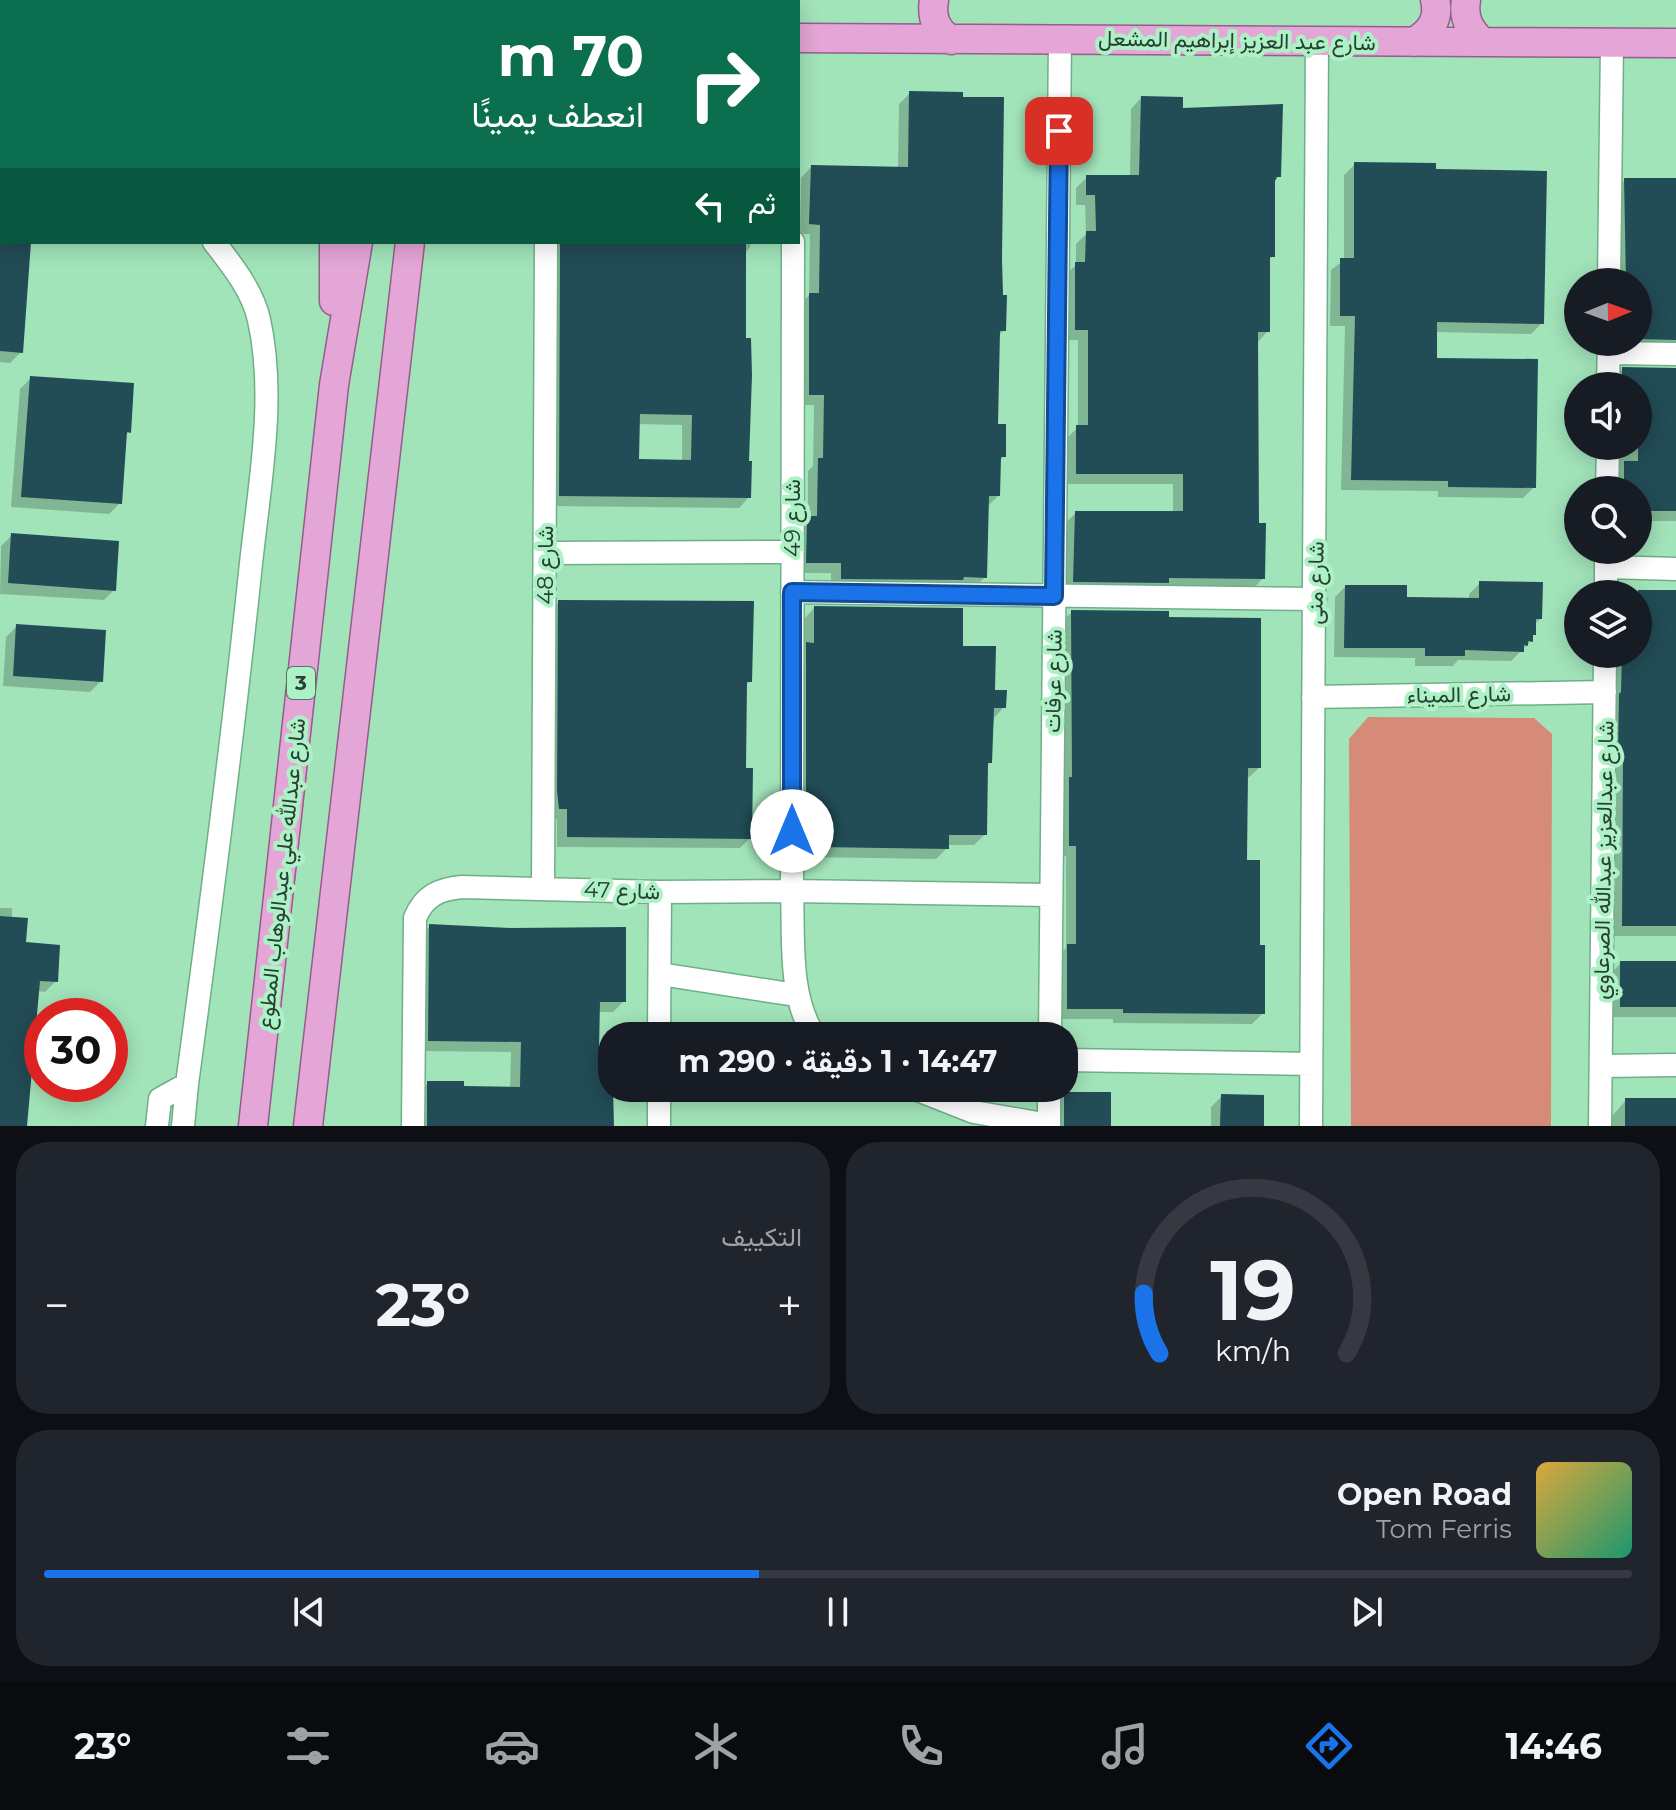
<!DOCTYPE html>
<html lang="ar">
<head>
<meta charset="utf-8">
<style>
  body { margin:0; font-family:Montserrat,Vazirmatn,sans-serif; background:#20242c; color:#f1f3f6; direction:rtl; height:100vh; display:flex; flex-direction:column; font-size:30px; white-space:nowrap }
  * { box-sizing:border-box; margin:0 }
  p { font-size:26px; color:#9ea1a6 }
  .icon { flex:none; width:44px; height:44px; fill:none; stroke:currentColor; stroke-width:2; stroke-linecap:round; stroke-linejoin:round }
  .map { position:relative; height:1126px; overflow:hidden; direction:ltr }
  .sheet { display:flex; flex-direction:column; gap:16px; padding:16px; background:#0d0f14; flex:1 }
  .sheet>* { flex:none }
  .top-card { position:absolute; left:0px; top:0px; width:800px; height:244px; box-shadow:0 4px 20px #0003; direction:rtl; background:#0b6e4f; color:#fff; overflow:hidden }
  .needle { width:52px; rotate:89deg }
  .buttons { position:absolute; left:1564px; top:268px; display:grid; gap:16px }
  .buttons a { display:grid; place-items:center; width:88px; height:88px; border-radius:50%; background:#171b24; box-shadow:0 4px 20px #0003; font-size:40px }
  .speed { position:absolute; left:24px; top:998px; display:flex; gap:16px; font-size:40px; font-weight:700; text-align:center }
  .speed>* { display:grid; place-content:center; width:104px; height:104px; border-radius:50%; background:#171b24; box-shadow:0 4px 20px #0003; line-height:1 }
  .speed .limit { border:12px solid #d22; background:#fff; color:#111 }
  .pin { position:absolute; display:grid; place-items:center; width:68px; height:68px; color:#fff; margin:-34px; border-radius:16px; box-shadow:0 4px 12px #0006 }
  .me { position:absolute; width:88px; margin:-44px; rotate:0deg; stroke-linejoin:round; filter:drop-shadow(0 0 6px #0008) }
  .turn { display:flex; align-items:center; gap:28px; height:168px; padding:0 24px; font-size:36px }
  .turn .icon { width:104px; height:104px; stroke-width:2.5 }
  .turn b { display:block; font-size:56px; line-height:68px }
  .then { display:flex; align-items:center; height:76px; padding:0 24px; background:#0003; gap:16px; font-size:30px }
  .big { font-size:60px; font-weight:700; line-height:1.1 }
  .sheet .widget { flex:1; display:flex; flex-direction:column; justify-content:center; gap:12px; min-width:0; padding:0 28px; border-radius:32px; background:#20242c }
  .sheet .dial { align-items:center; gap:0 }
  .dial svg { height:208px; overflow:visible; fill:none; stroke:#363941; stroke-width:7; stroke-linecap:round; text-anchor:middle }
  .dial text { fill:#f1f3f6; stroke:none }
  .song { display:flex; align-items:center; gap:24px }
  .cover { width:96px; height:96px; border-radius:12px; background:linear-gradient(135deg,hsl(40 70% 55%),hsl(160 70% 35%)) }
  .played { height:8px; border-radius:4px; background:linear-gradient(90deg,#1a73e8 45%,#363941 45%) }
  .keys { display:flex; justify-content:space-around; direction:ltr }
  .heat { display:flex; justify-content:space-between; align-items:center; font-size:44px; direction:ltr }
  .sheet .tiles { flex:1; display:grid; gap:16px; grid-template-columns:1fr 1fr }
  .widget:last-child { grid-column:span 2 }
  .trip { position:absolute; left:598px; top:1022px; width:480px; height:80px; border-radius:32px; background:#171b24; box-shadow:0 4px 20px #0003; font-weight:700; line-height:80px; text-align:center; direction:rtl }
  .dock { display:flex; height:128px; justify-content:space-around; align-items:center; background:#090b0e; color:#9ea1a6 }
  .dock .icon { width:56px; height:56px }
  .dock .selected { color:#1a73e8 }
  .dock b { font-size:36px; color:#f1f3f6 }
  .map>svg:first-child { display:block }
  .green { fill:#d58b77 }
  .shadow { fill:#0003; fill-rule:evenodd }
  .building { fill:#224c56; fill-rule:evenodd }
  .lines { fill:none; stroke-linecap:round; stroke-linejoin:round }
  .minor-casing { stroke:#6faf88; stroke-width:25 }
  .major-casing { stroke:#965c8b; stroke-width:31 }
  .minor { stroke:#fff; stroke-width:22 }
  .major { stroke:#e4a6d6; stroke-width:28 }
  .route-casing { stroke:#114b97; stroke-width:20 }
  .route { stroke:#1a73e8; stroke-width:14 }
  .labels { text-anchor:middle; stroke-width:8; stroke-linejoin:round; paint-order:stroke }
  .shield { fill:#aff1c7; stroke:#4f765e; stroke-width:2 }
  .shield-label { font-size:20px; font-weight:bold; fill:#264131 }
  .street-label { font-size:22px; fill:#264131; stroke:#aff1c7 }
</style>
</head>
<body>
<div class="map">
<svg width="1676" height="1126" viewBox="0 0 1676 1126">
  <rect width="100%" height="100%" fill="#a2e4ba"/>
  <path class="green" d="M1368 717 1534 718 1552 734 1551 1126H1351L1349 739Z"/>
  <path class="shadow" d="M910 93 1000 260 1004 330 998 336 996 426 1004 456 999 461 998 496 987 507 985 577 975 587 831 589V573H797V529L808 518V471L813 466 814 405H799V306L809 295 810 234H800L801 178 811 167 898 169 899 104Z
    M1141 98 1181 110 1279 176 1273 182V256L1268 261V331L1257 343V525L1263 578 1253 589 1064 592 1065 523 1076 513H1173V484H1066L1067 438 1078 427V340H1065V275L1076 265V244L1086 234 1085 205H1076V188L1087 177H1130L1131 109Z
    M1355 164 1434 171 1542 323 1531 334 1435 332V360L1534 487 1523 498 1438 497V491L1341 490 1345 326H1330L1331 270 1344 260V175Z
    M1625 180H1676V358L1616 342H1638V282H1615L1614 191Z
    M0 232 2 242H29L21 352 10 363 0 362Z
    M551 242H751L750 247 744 254 749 497 739 508 549 506ZM637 424 682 425V462L637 461Z
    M1623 369 1676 370V521H1638V490H1614L1611 446H1638V386H1612L1613 380Z
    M31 378 129 432 124 436 120 503 109 514 11 507 20 389Z
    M12 535 114 590 104 600 0 594 1 546Z
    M1480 583 1540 619 1534 625 1531 641 1511 661 1458 660 1453 666H1415V658L1334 657 1335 597 1345 587 1405 599 1469 600V594Z
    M1624 591 1676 592V936H1612V654H1638V594H1621Z
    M559 602 750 681 745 686 744 770 750 838 740 848 557 847V819H549L548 613Z
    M814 608 961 648 1004 707 994 718 990 762 986 767 985 834 974 845H947V848L936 859 809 857V855H802L796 655 804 648V619Z
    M1072 612 1167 619 1259 768 1248 778 1245 862 1258 947 1263 1013 1252 1024 1113 1023V1019H1058L1057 957 1066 948V856H1059L1061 622Z
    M17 626 101 681 90 692 3 686 6 637Z
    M0 908H12V919L24 944 56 981 45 992 38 991 34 1051 30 1055 26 1126H0Z
    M430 926 624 1001 613 1012H598L597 1051 612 1088H618L612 1093V1126H417L418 1094 428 1083 462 1088 510 1089 511 1052 418 1051 419 937Z
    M1621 963H1676V1017H1610V974Z
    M1064 1094 1109 1126H1053L1054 1105Z
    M1222 1096 1262 1126H1211V1107Z
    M1626 1100H1676V1126H1607V1122Z"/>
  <path class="building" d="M909 91 963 92V97H1004L1002 260 1003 295H1007L1006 331H1000L998 424H1006V457H1001L1000 496H989L987 578 964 577 963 580 841 579V563H806L807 516H817L818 458H823L824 395H809V293H819L820 225 809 224 811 165 908 167Z
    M1141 96 1183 97V108L1283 104 1281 177H1277L1275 181V257H1270V332H1258L1259 523H1266L1265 579 1169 578V583L1073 582 1075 511H1183V474H1076V425H1088V330H1075V262H1085L1086 231H1096L1095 195H1086V175H1139Z
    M1354 162 1436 163V169L1547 171 1544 324 1437 322V358L1538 359 1536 488 1448 487V481L1351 480 1355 316H1340V258H1354Z
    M1624 178H1676V340L1638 339V282H1626Z
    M0 242H31L23 353 0 351Z
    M560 242H746V338H751L752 375 749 461H752L751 498 559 496ZM640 414 692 415 691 460 639 459Z
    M1622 367 1676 368V511H1638V490H1624V461H1638V386H1622Z
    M30 376 134 383 131 433 127 432 122 504 21 497Z
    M11 533 119 541 116 591 8 583Z
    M1479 581 1543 582 1542 619H1536V635H1533V642L1528 641V646L1524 645V652L1465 650V656H1425V648H1344L1345 585H1407V597L1479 598Z
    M1638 590H1676V926H1622L1623 753H1618L1619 694 1621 692 1622 654H1638Z
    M558 600 754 601 752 682H747L746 768H753L752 839 567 837V809H559L557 791Z
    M814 606 963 608V646H996L995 690H1007L1006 708H994L992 763H988L987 835H949V849L819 847V845H812V840L806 841V642L814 643Z
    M1071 610 1169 611V617L1261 618V768H1248L1247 860H1260V945H1265V1014L1123 1013V1009H1067V944H1076V846H1069V777H1072Z
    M16 624 106 630 103 682 13 676Z
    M0 916 28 918 26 942 60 945 58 982 40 981 27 1126H0Z
    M429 924 511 928 626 927V1002H600L599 1049 612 1050 614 1126H427V1081H464V1086L520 1087 521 1042 428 1041Z
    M1620 961H1676V1007H1620Z
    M1064 1092H1111V1126H1064Z
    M1221 1094 1264 1095V1126H1220Z
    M1625 1098H1676V1126H1625Z"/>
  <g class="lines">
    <g class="minor-casing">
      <path id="minor" d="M0 130H2
        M793 242 792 891C794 939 788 993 814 1036
        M1609 282 1612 43
        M1609 353 1676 354
        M1608 386 1609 342
        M1607 490 1608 446
        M545 553 792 552
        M1606 567 1676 569
        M792 592 1315 599
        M1606 594V550
        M1313 697 1605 692
        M543 888 546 242
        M660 974 796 995
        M659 1036 660 892
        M1050 1036 1060 39
        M1064 1060 1311 1064
        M1601 1066 1676 1065
        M913 1088 974 1112 1049 1125
        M157 1126 160 1099 187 1084C210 914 232 744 250 573 258 492 277 400 259 320 253 291 231 264 214 242
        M183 1126 187 1084
        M413 1126 415 918C424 896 439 889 462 887L660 892 792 891 1051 895
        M659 1126V1088
        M1049 1126V1088
        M1311 1126 1317 41
        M1600 1126 1605 654"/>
    </g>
    <g class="major-casing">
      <path id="major" d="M430 0 464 2
        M934 0C931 18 936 30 951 40
        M1466 0C1463 18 1469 29 1482 42
        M397 2 398 0
        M680 2 711 0
        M798 38 1676 43
        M1414 42C1430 32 1440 20 1435 0
        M0 44H2
        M334 242V301
        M253 1126 334 385 358 242
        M308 1126 410 242"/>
    </g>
    <use href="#minor" class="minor"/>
    <use href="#major" class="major"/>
  </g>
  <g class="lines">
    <g class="route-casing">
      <path id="route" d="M792 831V592L1054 596 1059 131"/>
    </g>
    <use href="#route" class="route"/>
  </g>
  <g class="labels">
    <rect class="shield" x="287" y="667" width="28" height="32" rx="6"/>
    <g class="shield-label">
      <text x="301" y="690">3</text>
    </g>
    <g class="street-label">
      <text transform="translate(1237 40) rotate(1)" y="8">شارع عبد العزيز إبراهيم المشعل</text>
      <text transform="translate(792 518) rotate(-90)" y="8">شارع 49</text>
      <text transform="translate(545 565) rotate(-90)" y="8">شارع 48</text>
      <text transform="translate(1315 583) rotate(-89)" y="8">شارع منى</text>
      <text transform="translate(1053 681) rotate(-89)" y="8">شارع عرفات</text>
      <text transform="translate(1459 694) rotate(-1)" y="8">شارع الميناء</text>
      <text transform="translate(1603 860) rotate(-89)" y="8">شارع عبدالعزيز عبدالله الصرعاوي</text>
      <text transform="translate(281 874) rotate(-84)" y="8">شارع عبدالله علي عبدالوهاب المطوع</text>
      <text transform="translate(622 890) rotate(2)" y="8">شارع 47</text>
    </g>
  </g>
</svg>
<div class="buttons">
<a><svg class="needle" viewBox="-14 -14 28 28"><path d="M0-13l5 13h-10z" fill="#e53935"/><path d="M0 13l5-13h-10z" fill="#9ea1a6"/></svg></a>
<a><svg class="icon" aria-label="sound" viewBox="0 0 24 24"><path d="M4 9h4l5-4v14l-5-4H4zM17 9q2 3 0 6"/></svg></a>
<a><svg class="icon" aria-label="search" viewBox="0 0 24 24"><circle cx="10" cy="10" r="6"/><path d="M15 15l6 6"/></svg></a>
<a><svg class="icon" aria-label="layers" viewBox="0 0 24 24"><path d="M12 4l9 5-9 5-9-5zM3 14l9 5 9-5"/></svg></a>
</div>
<div class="speed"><div class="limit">30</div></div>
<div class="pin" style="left:1059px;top:131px;background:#d93025"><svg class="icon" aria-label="arrive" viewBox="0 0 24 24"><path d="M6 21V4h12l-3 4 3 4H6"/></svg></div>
<svg class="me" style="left:792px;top:831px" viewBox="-20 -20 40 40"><circle r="19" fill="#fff"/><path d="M0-13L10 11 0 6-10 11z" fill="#1a73e8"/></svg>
<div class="trip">14:47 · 1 دقيقة · 290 m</div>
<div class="top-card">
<div class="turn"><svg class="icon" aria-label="right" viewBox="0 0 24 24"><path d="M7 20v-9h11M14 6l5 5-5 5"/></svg><div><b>70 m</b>انعطف يمينًا</div></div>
<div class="then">ثم<svg class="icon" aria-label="left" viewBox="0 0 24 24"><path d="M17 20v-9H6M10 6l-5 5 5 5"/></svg></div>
</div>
</div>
<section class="sheet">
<div class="tiles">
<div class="widget dial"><svg viewBox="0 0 100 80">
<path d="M14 69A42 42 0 1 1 86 69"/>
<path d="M14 69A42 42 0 0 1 8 46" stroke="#1a73e8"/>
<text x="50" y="56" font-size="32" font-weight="700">19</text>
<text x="50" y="72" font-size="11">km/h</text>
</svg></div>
<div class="widget"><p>التكييف</p>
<div class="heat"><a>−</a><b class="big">23°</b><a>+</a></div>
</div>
<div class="widget">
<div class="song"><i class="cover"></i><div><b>Open Road</b><p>Tom Ferris</p></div></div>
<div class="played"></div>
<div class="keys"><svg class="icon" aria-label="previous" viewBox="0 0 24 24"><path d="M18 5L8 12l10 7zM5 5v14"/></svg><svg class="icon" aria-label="pause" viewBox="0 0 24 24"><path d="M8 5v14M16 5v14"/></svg><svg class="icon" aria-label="next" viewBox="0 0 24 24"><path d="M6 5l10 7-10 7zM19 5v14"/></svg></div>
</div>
</div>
</section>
<nav class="dock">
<b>14:46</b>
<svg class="icon selected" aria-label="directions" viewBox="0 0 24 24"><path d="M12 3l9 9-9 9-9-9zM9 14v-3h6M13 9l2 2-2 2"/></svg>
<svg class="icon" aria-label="music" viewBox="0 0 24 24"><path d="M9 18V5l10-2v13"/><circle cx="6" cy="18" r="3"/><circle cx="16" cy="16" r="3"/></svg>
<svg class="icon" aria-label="phone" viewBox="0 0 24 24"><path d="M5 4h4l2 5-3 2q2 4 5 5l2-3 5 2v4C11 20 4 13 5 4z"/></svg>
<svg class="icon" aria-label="climate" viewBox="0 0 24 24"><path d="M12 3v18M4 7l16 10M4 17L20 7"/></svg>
<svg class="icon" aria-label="car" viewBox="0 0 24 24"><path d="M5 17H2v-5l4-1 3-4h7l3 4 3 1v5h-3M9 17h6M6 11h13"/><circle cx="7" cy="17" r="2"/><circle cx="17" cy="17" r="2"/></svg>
<svg class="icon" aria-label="filters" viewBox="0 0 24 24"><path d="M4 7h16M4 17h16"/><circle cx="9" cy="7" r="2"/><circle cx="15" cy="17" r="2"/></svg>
<b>23°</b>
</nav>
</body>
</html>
